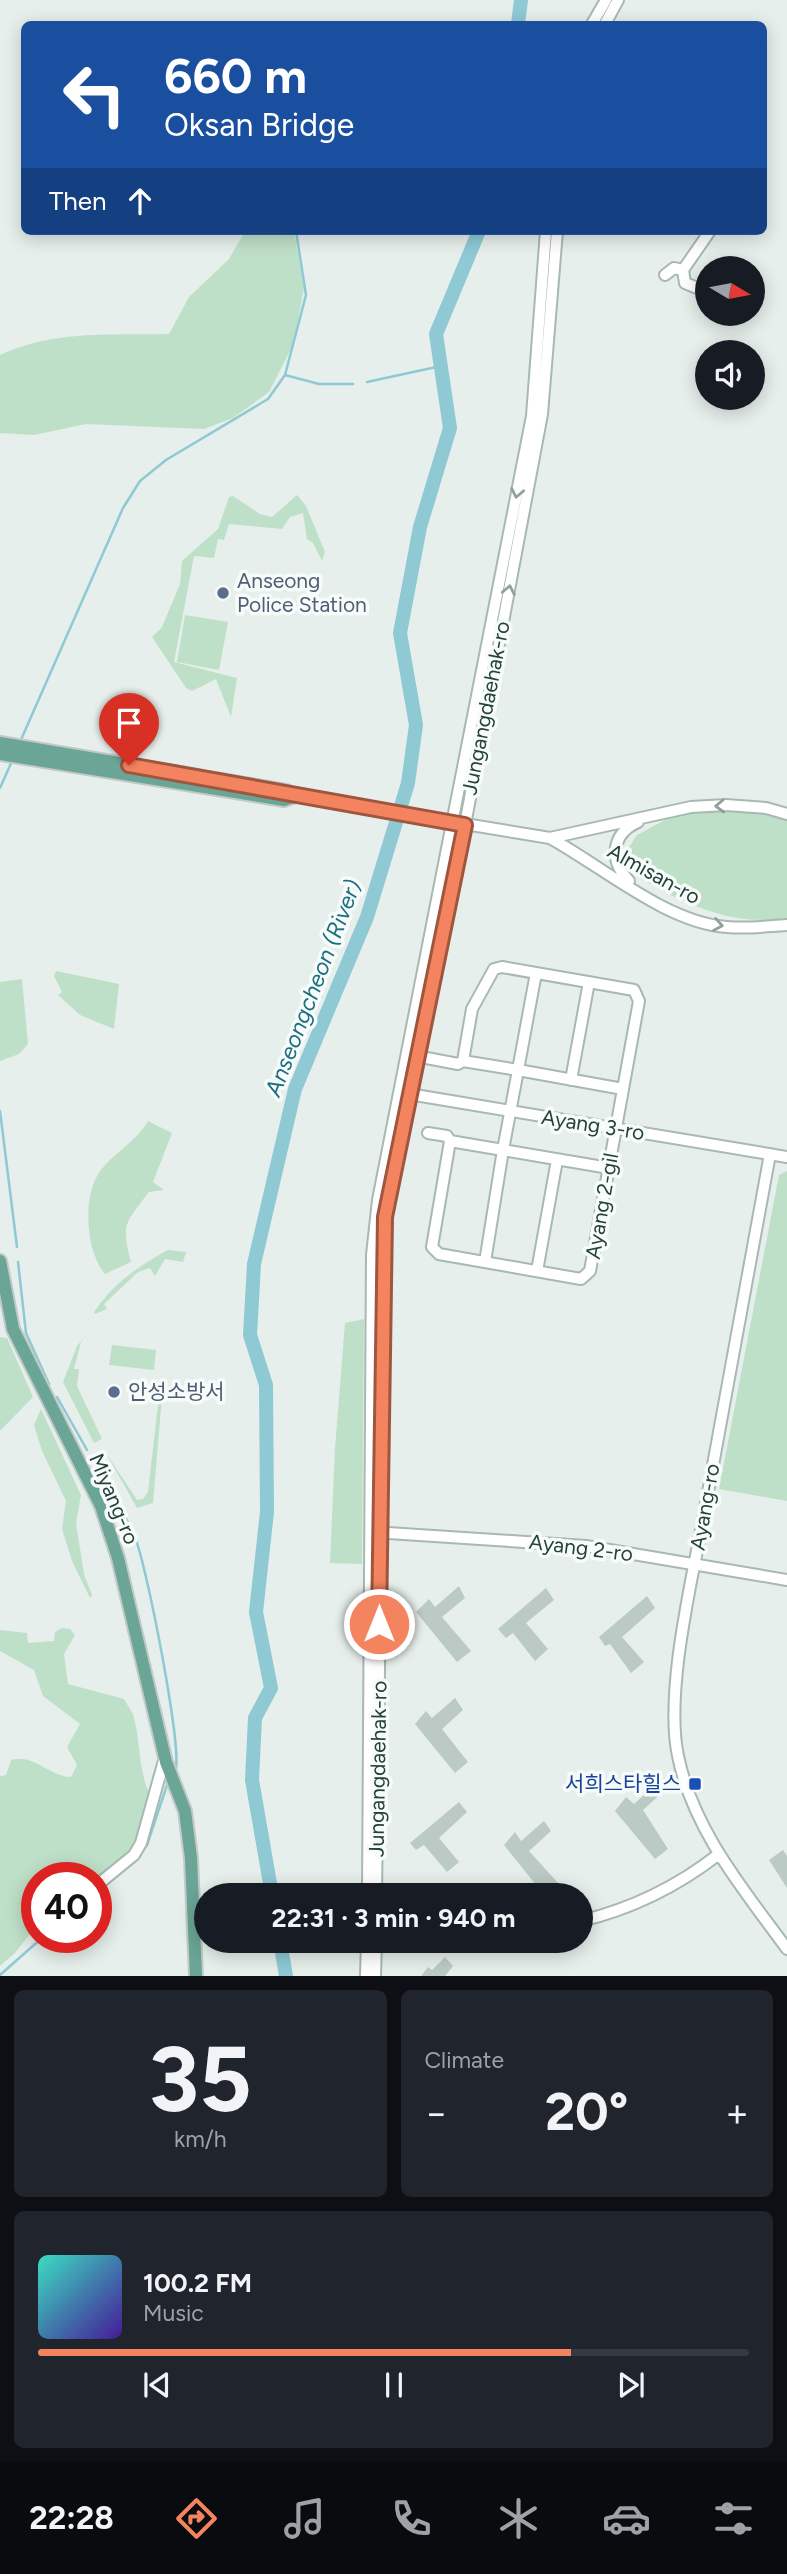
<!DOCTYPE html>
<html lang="en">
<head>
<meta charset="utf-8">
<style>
  body { margin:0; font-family:Figtree,"Noto Sans KR",sans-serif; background:#20242c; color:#f1f3f6; height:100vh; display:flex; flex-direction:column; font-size:26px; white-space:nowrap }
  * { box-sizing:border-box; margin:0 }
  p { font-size:23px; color:#9ea1a6 }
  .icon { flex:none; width:38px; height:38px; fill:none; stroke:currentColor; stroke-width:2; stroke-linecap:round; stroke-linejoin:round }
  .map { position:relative; height:1976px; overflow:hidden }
  .details { display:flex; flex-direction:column; gap:14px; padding:14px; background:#0d0f14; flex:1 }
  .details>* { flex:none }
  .hud { position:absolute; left:21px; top:21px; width:746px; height:214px; border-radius:10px; box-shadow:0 4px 18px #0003; background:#1a4fa0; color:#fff; overflow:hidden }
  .needle { width:46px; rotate:100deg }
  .tools { position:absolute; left:695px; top:256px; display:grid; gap:14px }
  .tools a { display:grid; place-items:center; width:70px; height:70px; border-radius:50%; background:#171b24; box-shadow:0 4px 18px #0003; font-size:35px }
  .speed { position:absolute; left:21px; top:1862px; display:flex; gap:14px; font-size:35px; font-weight:700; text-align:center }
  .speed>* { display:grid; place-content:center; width:91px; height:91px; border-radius:50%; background:#171b24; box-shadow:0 4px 18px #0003; line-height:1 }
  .speed .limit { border:10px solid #d22; background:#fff; color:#111 }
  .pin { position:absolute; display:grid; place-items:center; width:60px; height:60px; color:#fff; margin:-72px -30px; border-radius:50% 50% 50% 0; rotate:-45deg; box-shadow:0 0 7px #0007 }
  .pin .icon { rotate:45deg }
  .me { position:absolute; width:77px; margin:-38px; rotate:0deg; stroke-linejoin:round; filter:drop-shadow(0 0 5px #0008) }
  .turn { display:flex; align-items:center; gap:24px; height:147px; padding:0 28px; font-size:32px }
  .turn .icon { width:91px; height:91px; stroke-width:2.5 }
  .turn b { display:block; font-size:49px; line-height:60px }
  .then { display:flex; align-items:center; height:66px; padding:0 28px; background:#0003; gap:14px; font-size:26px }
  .big { font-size:52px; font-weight:700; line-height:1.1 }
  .details .widget { flex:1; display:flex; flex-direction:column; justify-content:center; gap:10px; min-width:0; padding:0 24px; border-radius:10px; background:#20242c }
  .details .dial { align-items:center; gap:0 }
  .dial b { font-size:91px; line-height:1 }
  .song { display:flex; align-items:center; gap:21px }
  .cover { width:84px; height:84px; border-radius:10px; background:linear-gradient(135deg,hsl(170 70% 55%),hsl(260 70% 35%)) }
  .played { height:7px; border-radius:4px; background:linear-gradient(90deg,#f4845f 75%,#363941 75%) }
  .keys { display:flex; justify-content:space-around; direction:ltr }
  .heat { display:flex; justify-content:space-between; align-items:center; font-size:38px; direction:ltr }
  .details .tiles { flex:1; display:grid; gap:14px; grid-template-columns:1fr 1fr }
  .widget:last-child { grid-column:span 2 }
  .trip { position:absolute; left:194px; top:1883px; width:399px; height:70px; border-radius:35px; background:#171b24; box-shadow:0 4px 18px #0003; font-weight:700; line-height:70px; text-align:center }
  .tabs { display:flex; height:112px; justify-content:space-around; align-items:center; background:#090b0e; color:#9ea1a6 }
  .tabs .icon { width:49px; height:49px }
  .tabs .on { color:#f4845f }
  .tabs b { font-size:32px; color:#f1f3f6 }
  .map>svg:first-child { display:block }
  .green { fill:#bfe0c8 }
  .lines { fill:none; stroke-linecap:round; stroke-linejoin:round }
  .stream { stroke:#8ec9d4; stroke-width:2.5 }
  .river { stroke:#8ec9d4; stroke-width:14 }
  .building { fill:#bbcac4 }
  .minor-casing { stroke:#a8b8b2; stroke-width:14 }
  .major-casing { stroke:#c2cac8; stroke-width:16 }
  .minor { stroke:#fff; stroke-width:10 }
  .major { stroke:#6aa596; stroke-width:12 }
  .oneway { stroke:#92a09c }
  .route-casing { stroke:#9f563e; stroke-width:18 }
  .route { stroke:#f4845f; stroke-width:12 }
  .service-dot { fill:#5c6f8a; stroke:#f7fbf9; stroke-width:2.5 }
  .transit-dot { fill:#1a4fb4; stroke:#f7fbf9; stroke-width:2.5 }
  .labels { text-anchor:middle; stroke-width:7; stroke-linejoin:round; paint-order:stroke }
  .service-label { font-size:21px; fill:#4e5e75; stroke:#f7fbf9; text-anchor:start }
  .street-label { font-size:21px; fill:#24423a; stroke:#f7fbf9 }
  .transit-label { font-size:21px; fill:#164399; stroke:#f7fbf9; text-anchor:end }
  .water-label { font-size:23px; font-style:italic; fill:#1c6f80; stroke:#f7fbf9 }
</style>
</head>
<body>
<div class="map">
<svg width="787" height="1976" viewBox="0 0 787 1976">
  <rect width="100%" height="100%" fill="#e6efeb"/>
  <path class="green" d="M245 231H294L304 288 294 343 269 392 233 418 204 429 86 424 34 435 0 433V355C52 330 113 335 169 334L189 297 229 259Z
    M297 495 306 506 325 552 322 561 313 543 307 539 303 513 290 517 282 529 229 524 224 540 218 539 214 558 194 556 174 662 237 678 231 717 216 679 192 691 186 688 152 637 162 627 180 584 182 561 218 529 229 497 233 496 260 514 272 517Z
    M185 615 228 622 219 670 177 662Z
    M741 809 787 816V918C724 929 669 895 617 865L637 835 680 812Z
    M56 971 119 984 114 1029 80 1015 58 995 62 992 54 976Z
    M22 979 28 1044 19 1054 0 1061V982Z
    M148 1121 172 1133 153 1182 164 1190 149 1192C125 1224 121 1223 131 1262L105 1274C86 1252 83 1201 97 1176 110 1154 135 1144 148 1121Z
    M787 1171V1501L719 1489 779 1175Z
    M168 1250 186 1252 183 1262 165 1259 155 1276 150 1268 138 1272 104 1304 107 1309 95 1314 94 1312C114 1283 137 1267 168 1250Z
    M364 1319 362 1564 330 1563 335 1448 345 1323Z
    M87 1334 81 1342 74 1369H79L77 1386 102 1439 94 1443 63 1382 77 1346Z
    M0 1337 7 1338 33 1397 0 1431Z
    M112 1345 156 1350 154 1370 109 1365Z
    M159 1396H162L153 1503 137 1508 106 1453 137 1500 143 1499 148 1492Z
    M41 1409 81 1495 76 1523 84 1574 92 1595 90 1598 72 1561 62 1529 66 1501 42 1451 34 1425Z
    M62 1628 70 1629 75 1635 64 1654 68 1684 124 1699C127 1705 133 1712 134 1718 141 1744 138 1775 152 1798L139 1845 97 1883 96 1878H37V1925L15 1953 0 1966V1776L6 1775 11 1760C33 1753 51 1777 71 1777L77 1765 67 1747 80 1724 43 1696 34 1670 0 1651V1630L27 1633 28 1643 54 1641 55 1632Z"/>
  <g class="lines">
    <path class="stream" d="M285 375 319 384H353
      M367 382 441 366
      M20 742 123 508 140 481 166 460 268 399 285 375 306 295 296 231
      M0 788 12 761
      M0 1111 17 1247
      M18 1262 26 1333 49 1384
      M57 1397 87 1450
      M94 1461C108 1486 124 1511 135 1538 146 1562 184 1755 175 1771
      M138 1857 147 1845 168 1782
      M96 1894 120 1873
      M0 1975 43 1937"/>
    <path class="river" d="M518 24 521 0
      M272 1895 252 1780 255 1718 271 1688 256 1612 267 1512 266 1385 250 1335 254 1264 295 1089 367 917 408 783 416 725 400 633 420 527 450 428 436 334 479 231
      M280 1941 286 1976"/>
  </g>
  <path class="building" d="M459 1586 465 1598 442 1617 471 1651 457 1662 416 1612 429 1599 435 1607Z
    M546 1588 554 1600 526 1623 548 1649 535 1661 513 1633 506 1638 498 1629Z
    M647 1596 655 1608 622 1637 644 1662 631 1673 610 1644 605 1646 599 1637Z
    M455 1698 463 1710 442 1729 468 1762 455 1773 415 1724 426 1711 432 1718Z
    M657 1783 664 1791 643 1810 668 1849 655 1859 615 1811 626 1797 634 1804Z
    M459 1802 467 1812 439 1838 459 1862 447 1872 424 1845 416 1850 410 1843Z
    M544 1821 551 1831 529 1851 559 1884 544 1895 504 1845 515 1832 521 1841Z
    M783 1850 787 1856V1888L769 1860Z
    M445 1957 453 1966 445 1976H421L428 1967 432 1970Z"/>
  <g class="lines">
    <g class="minor-casing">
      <path id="minor" d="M592 24 606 0
        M605 24 618 0
        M683 270 685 283 707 292
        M665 275 674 268 683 270 710 231
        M295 796 550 838 691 807 726 805 766 808 787 814
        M550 838C603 867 667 923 727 927 747 929 768 926 787 925
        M629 881C609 861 611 834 638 822
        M502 967 634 990 639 1001 590 1271 581 1279 439 1254 432 1247 450 1141 503 1150 518 1070 463 1061 472 1009 494 969Z
        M536 973 518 1070 623 1089
        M416 1056 458 1064 463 1061
        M571 1080 589 982
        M403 1093 787 1157
        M428 1133 447 1136 450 1141
        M770 1154C747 1278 725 1401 702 1525 690 1588 665 1695 678 1756 693 1830 744 1890 787 1949
        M485 1262 503 1150 609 1168
        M537 1271 557 1160
        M373 1532 586 1546 787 1580
        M96 1886 134 1855 141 1843 165 1757
        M368 1895 372 1255 378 1200 532 416 546 231
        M376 1895 385 1217 465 825 542 414 557 231
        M581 1921C631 1909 678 1886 719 1854
        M366 1976 367 1941
        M375 1976 376 1941"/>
    </g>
    <g class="major-casing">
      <path id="major" d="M0 743 286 791 295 796
        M0 754 284 800 295 796
        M0 1261 13 1329 101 1506 118 1558 166 1762 185 1811 191 1858 196 1976"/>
    </g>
    <use href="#minor" class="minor"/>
    <use href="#major" class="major"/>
  </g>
  <defs><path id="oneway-chevron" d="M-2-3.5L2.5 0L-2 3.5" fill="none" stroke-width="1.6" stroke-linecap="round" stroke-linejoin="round" transform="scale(1.75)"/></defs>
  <g class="oneway">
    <use href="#oneway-chevron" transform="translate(517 493) rotate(101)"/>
    <use href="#oneway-chevron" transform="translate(509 590) rotate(-79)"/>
    <use href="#oneway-chevron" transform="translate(720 806) rotate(178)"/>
    <use href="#oneway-chevron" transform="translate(718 925) rotate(10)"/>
  </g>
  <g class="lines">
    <g class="route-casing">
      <path id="route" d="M129 765 465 825 385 1217 379 1624"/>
    </g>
    <use href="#route" class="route"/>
  </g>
  <g class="service-dot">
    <circle cx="223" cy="593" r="7"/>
    <circle cx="114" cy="1392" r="7"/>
  </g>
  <rect class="transit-dot" x="688" y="1777" width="14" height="14" rx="3.5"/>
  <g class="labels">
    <g class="service-label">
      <text x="237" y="588">Anseong<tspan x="237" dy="24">Police Station</tspan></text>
      <text x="128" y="1399">안성소방서</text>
    </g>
    <g class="street-label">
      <text transform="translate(486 708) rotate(-79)" y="7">Jungangdaehak-ro</text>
      <text transform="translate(654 874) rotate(29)" y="7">Almisan-ro</text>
      <text transform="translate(593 1125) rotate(9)" y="7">Ayang 3-ro</text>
      <text transform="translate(602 1206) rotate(-80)" y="7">Ayang 2-gil</text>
      <text transform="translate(114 1499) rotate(67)" y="7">Miyang-ro</text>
      <text transform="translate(705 1507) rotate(-80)" y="7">Ayang-ro</text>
      <text transform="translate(581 1548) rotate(7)" y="7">Ayang 2-ro</text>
      <text transform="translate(378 1769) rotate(-89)" y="7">Jungangdaehak-ro</text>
    </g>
    <g class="transit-label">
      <text x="681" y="1791">서희스타힐스</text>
    </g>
    <g class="water-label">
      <text transform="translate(313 988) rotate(-69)" y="8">Anseongcheon (River)</text>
    </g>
  </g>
</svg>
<div class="tools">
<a><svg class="needle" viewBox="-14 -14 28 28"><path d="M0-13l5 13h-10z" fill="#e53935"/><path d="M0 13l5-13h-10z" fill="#9ea1a6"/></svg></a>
<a><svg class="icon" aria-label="sound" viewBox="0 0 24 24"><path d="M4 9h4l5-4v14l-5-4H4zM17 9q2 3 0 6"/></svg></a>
</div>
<div class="speed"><div class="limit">40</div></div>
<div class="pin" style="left:129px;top:765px;background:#d93025"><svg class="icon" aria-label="arrive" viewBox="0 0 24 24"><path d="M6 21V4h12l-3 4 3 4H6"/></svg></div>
<svg class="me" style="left:379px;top:1624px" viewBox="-20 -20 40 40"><circle r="17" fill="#f4845f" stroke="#fff" stroke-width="3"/><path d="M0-11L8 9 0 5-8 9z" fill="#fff"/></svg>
<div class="trip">22:31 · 3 min · 940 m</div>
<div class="hud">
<div class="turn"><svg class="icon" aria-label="left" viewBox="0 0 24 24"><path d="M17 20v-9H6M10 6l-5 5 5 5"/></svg><div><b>660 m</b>Oksan Bridge</div></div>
<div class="then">Then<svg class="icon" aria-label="ahead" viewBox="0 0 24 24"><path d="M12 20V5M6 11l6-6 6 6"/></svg></div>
</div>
</div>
<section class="details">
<div class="tiles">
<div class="widget dial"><b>35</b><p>km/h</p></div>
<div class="widget"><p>Climate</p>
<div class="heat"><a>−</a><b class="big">20°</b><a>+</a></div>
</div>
<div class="widget">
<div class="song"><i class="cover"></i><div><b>100.2 FM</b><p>Music</p></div></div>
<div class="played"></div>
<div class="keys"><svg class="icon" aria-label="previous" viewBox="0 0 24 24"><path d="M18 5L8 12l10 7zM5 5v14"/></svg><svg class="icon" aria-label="pause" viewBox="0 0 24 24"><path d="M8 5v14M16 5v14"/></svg><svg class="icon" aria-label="next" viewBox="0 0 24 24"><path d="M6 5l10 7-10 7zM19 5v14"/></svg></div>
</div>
</div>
</section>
<nav class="tabs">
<b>22:28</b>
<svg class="icon on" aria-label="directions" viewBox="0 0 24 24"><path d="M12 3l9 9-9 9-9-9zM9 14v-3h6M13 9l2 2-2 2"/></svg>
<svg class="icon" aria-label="music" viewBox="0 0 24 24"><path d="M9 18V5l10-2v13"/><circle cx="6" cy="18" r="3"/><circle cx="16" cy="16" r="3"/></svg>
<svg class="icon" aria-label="phone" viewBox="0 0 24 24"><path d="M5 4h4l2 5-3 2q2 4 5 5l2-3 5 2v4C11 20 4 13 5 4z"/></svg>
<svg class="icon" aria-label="climate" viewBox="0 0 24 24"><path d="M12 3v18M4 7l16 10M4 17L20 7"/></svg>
<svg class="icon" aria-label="car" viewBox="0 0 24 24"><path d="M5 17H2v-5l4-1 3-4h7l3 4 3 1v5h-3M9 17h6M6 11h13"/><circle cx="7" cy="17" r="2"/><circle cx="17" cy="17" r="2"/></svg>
<svg class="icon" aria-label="filters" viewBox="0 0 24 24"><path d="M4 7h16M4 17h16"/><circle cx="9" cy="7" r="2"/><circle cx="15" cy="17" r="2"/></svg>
</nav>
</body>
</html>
